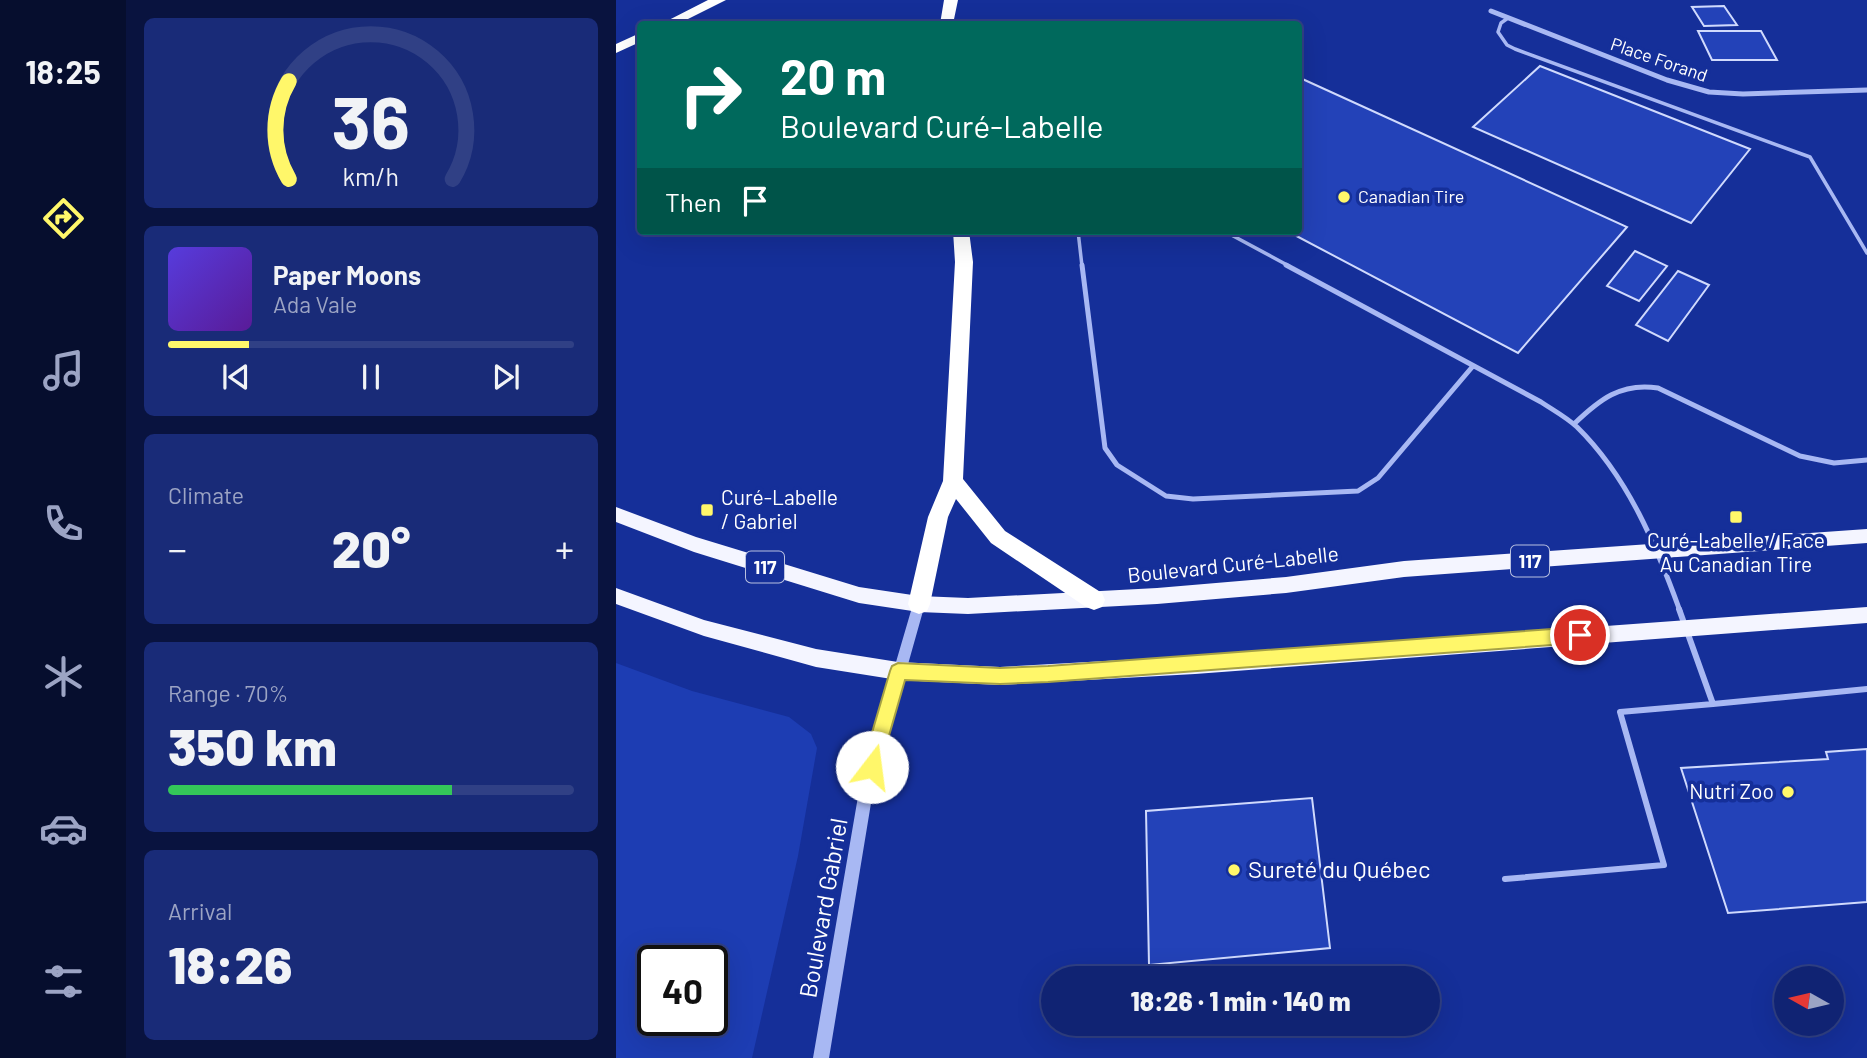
<!DOCTYPE html>
<html lang="en">
<head>
<meta charset="utf-8">
<style>
  body { margin:0; font-family:Barlow,sans-serif; background:#192b78; color:#f1f3f6; height:100vh; display:flex; flex-direction:column; font-size:26px; white-space:nowrap }
  * { box-sizing:border-box; margin:0 }
  p { font-size:23px; color:#9ca4c4 }
  .icon { flex:none; width:38px; height:38px; fill:none; stroke:currentColor; stroke-width:2; stroke-linecap:round; stroke-linejoin:round }
  .map { position:relative; flex:1; overflow:hidden }
  .details { display:flex; flex-direction:column; gap:18px; padding:18px; background:#09133f; width:490px }
  .details>* { flex:none }
  .banner { position:absolute; left:21px; top:21px; width:665px; height:214px; border-radius:7px; box-shadow:0 7px 28px #0002,0 0 0 2px #304085; background:#00695c; color:#fff; overflow:hidden }
  .needle { width:46px; rotate:278deg }
  .controls { position:absolute; left:1158px; top:966px; display:grid; gap:14px }
  .controls a { display:grid; place-items:center; width:70px; height:70px; border-radius:50%; background:#102373; box-shadow:0 7px 28px #0002,0 0 0 2px #304085; font-size:35px }
  .speed { position:absolute; left:21px; top:945px; display:flex; gap:14px; font-size:35px; font-weight:700; text-align:center }
  .speed>* { display:grid; place-content:center; width:91px; height:91px; border-radius:50%; background:#102373; box-shadow:0 7px 28px #0002,0 0 0 2px #304085; line-height:1 }
  .speed .limit { border:4px solid #111; border-radius:10px; background:#fff; color:#111 }
  .pin { position:absolute; display:grid; place-items:center; width:60px; height:60px; color:#fff; margin:-30px; border:4px solid #fff; border-radius:50%; box-shadow:0 2px 7px #0007 }
  .me { position:absolute; width:77px; margin:-38px; rotate:15deg; stroke-linejoin:round; filter:drop-shadow(0 0 5px #0008) }
  .turn { display:flex; align-items:center; gap:24px; height:147px; padding:0 28px; font-size:32px }
  .turn .icon { width:91px; height:91px; stroke-width:2.5 }
  .turn b { display:block; font-size:49px; line-height:60px }
  .then { display:flex; align-items:center; height:66px; padding:0 28px; background:#0003; gap:14px; font-size:26px }
  .big { font-size:52px; font-weight:800; line-height:1.1 }
  .details .widget { flex:1; display:flex; flex-direction:column; justify-content:center; gap:10px; min-width:0; padding:0 24px; border-radius:10px; background:#192b78 }
  .details .dial { align-items:center; gap:0 }
  .dial svg { height:182px; overflow:visible; fill:none; stroke:#304085; stroke-width:7; stroke-linecap:round; text-anchor:middle }
  .dial text { fill:#f1f3f6; stroke:none }
  .song { display:flex; align-items:center; gap:21px }
  .cover { width:84px; height:84px; border-radius:10px; background:linear-gradient(135deg,hsl(250 70% 55%),hsl(270 70% 35%)) }
  .played { height:7px; border-radius:4px; background:linear-gradient(90deg,#fff76a 20%,#304085 20%) }
  .keys { display:flex; justify-content:space-around; direction:ltr }
  .heat { display:flex; justify-content:space-between; align-items:center; font-size:38px; direction:ltr }
  .charge { height:10px; border-radius:5px; background:linear-gradient(90deg,#34c759 70%,#304085 0) }
  .trip { position:absolute; left:425px; top:966px; width:399px; height:70px; border-radius:35px; background:#102373; box-shadow:0 7px 28px #0002,0 0 0 2px #304085; font-weight:800; line-height:70px; text-align:center }
  main { display:flex; flex:1; min-height:0 }
  .tab-bar { display:flex; flex-direction:column; width:126px; justify-content:space-around; align-items:center; background:#060e2e; color:#9ca4c4 }
  .tab-bar .icon { width:49px; height:49px }
  .tab-bar .on { color:#fff76a }
  .tab-bar b { font-size:32px; color:#f1f3f6 }
  .map>svg:first-child { display:block }
  .green { fill:#1d3db3; fill-rule:evenodd }
  .building { fill:#2342b8; stroke:#d0dafd; stroke-width:2 }
  .lines { fill:none; stroke-linecap:round; stroke-linejoin:round }
  .service-far2 { stroke:#a8b8f3; stroke-width:3.5 }
  .service-far1 { stroke:#a8b8f3; stroke-width:5 }
  .service { stroke:#a8b8f3; stroke-width:6 }
  .minor { stroke:#a8b8f3; stroke-width:5 }
  .tertiary { fill:#a8b8f3; fill-rule:evenodd }
  .primary { fill:#f4f5ff; fill-rule:evenodd }
  .motorway { fill:#fff; fill-rule:evenodd }
  .route { fill:#fff76a; stroke:#a6a145; stroke-width:2 }
  .poi-dot { fill:#fff76a; stroke:#152f99; stroke-width:2.5 }
  .labels { text-anchor:middle; stroke-width:7; stroke-linejoin:round; paint-order:stroke }
  .far-street-label { font-size:18px; fill:#fff; stroke:#152f99 }
  .far-poi-label { font-size:18px; fill:#fff; stroke:#152f99; text-anchor:start }
  .shield { fill:#152f99; stroke:#b9c1e0; stroke-width:2 }
  .shield-label { font-size:19px; font-weight:bold; fill:#fff }
  .poi-label { font-size:21px; fill:#fff; stroke:#152f99; text-anchor:start }
  .street-label { font-size:21px; fill:#fff; stroke:#152f99 }
  .near-poi-label { font-size:24px; fill:#fff; stroke:#152f99; text-anchor:start }
  .near-street-label { font-size:24px; fill:#fff; stroke:#152f99 }
</style>
</head>
<body>
<main>
<nav class="tab-bar">
<b>18:25</b>
<svg class="icon on" aria-label="directions" viewBox="0 0 24 24"><path d="M12 3l9 9-9 9-9-9zM9 14v-3h6M13 9l2 2-2 2"/></svg>
<svg class="icon" aria-label="music" viewBox="0 0 24 24"><path d="M9 18V5l10-2v13"/><circle cx="6" cy="18" r="3"/><circle cx="16" cy="16" r="3"/></svg>
<svg class="icon" aria-label="phone" viewBox="0 0 24 24"><path d="M5 4h4l2 5-3 2q2 4 5 5l2-3 5 2v4C11 20 4 13 5 4z"/></svg>
<svg class="icon" aria-label="climate" viewBox="0 0 24 24"><path d="M12 3v18M4 7l16 10M4 17L20 7"/></svg>
<svg class="icon" aria-label="car" viewBox="0 0 24 24"><path d="M5 17H2v-5l4-1 3-4h7l3 4 3 1v5h-3M9 17h6M6 11h13"/><circle cx="7" cy="17" r="2"/><circle cx="17" cy="17" r="2"/></svg>
<svg class="icon" aria-label="filters" viewBox="0 0 24 24"><path d="M4 7h16M4 17h16"/><circle cx="9" cy="7" r="2"/><circle cx="15" cy="17" r="2"/></svg>
</nav>
<section class="details">
<div class="widget dial"><svg viewBox="0 0 100 80">
<path d="M14 69A42 42 0 1 1 86 69"/>
<path d="M14 69A42 42 0 0 1 14 26" stroke="#fff76a"/>
<text x="50" y="56" font-size="32" font-weight="700">36</text>
<text x="50" y="72" font-size="11">km/h</text>
</svg></div>
<div class="widget">
<div class="song"><i class="cover"></i><div><b>Paper Moons</b><p>Ada Vale</p></div></div>
<div class="played"></div>
<div class="keys"><svg class="icon" aria-label="previous" viewBox="0 0 24 24"><path d="M18 5L8 12l10 7zM5 5v14"/></svg><svg class="icon" aria-label="pause" viewBox="0 0 24 24"><path d="M8 5v14M16 5v14"/></svg><svg class="icon" aria-label="next" viewBox="0 0 24 24"><path d="M6 5l10 7-10 7zM19 5v14"/></svg></div>
</div>
<div class="widget"><p>Climate</p>
<div class="heat"><a>−</a><b class="big">20°</b><a>+</a></div>
</div>
<div class="widget"><p>Range · 70%</p><b class="big">350 km</b><div class="charge"></div></div>
<div class="widget"><p>Arrival</p><b class="big">18:26</b></div>
</section>
<div class="map">
<svg width="1251" height="1058" viewBox="0 0 1251 1058">
  <rect width="100%" height="100%" fill="#152f99"/>
  <path class="green" d="M0 663 76 691 173 717 195 734 201 748 182 856 136 1058H0ZM37 961H96V1020H37Z"/>
  <path class="building" d="M1108 6 1121 25 1088 26 1076 7Z
    M1082 31H1145L1161 60H1096Z
    M924 66 1134 149 1075 223 857 127Z
    M682 77 1011 227 902 353 671 231H682Z
    M1019 251 1051 266 1023 301 991 286Z
    M1062 271 1093 285 1052 341 1020 325Z
    M1251 749V902L1112 913 1065 768 1212 759 1210 752Z
    M696 798 714 948 533 965 530 811Z"/>
  <g class="lines">
    <path class="service-far2" d="M892 18 885 23 882 32 891 45 899 49 1194 157 1251 253
      M462 231 466 266
      M608 231 673 266"/>
    <path class="service-far1" d="M466 265 489 448 501 465 550 496 577 499 742 491 762 478 857 366
      M670 265 925 402C937 410 950 417 961 427 1012 477 1040 545 1064 611
      M958 424C983 400 1005 382 1042 388L1184 456 1218 463 1251 460"/>
    <path class="service" d="M1097 704 1251 689
      M889 879 1048 865 1004 712 1097 704 1063 609"/>
    <path class="minor" d="M875 11 1051 80 1093 92 1127 94 1251 90"/>
    <path class="tertiary" d="M303 598 308 600 309 604 258 785 213 1058H197L244 785 297 604 298 600Z"/>
    <path class="primary" d="M0 507 80 537 243 587 303 596 352 598 541 588 670 577 788 561 1251 529V543L788 577 670 593 541 604 352 614 303 612 243 603 78 552 0 522Z
      M0 588 88 620 200 649 282 662 384 667 579 656 1251 607V623L579 674 384 685 282 680 200 667 88 636 0 604Z"/>
    <path class="motorway" d="M92 0H110L62 24H45Z
      M328 0H342L337 24H324Z
      M24 33V42L0 53V44Z
      M337 231H353L357 262 347 479 389 531 486 593 489 600 486 607 478 610 470 607 375 543 340 499 332 517 314 604 311 611 303 614 295 611 292 604 312 517 327 481 339 262Z"/>
  </g>
  <path class="route" d="M964 627 970 630 973 635 970 641 964 643 432 682 384 684 289 680 262 774 256 777 249 774 246 767 274 671 276 666 282 663 384 668 432 666Z"/>
  <g class="poi-dot">
    <circle cx="728" cy="197" r="7"/>
    <rect x="84" y="503" width="14" height="14" rx="3.5"/>
    <rect x="1113" y="510" width="14" height="14" rx="3.5"/>
    <circle cx="1172" cy="792" r="7"/>
    <circle cx="618" cy="870" r="7"/>
  </g>
  <g class="labels">
    <g class="far-street-label">
      <text transform="translate(1043 60) rotate(19)" y="6">Place Forand</text>
    </g>
    <g class="far-poi-label">
      <text x="742" y="203">Canadian Tire</text>
    </g>
    <g class="shield">
      <rect x="895" y="545.5" width="38" height="31" rx="5"/>
      <rect x="130" y="551.5" width="38" height="31" rx="5"/>
    </g>
    <g class="shield-label">
      <text x="914" y="568">117</text>
      <text x="149" y="574">117</text>
    </g>
    <g class="poi-label">
      <text x="105" y="505">Curé-Labelle<tspan x="105" dy="24">/ Gabriel</tspan></text>
      <text x="1120" y="548" text-anchor="middle">Curé-Labelle / Face<tspan x="1120" dy="24">Au Canadian Tire</tspan></text>
      <text x="1158" y="799" text-anchor="end">Nutri Zoo</text>
    </g>
    <g class="street-label">
      <text transform="translate(617 565) rotate(-6)" y="7">Boulevard Curé-Labelle</text>
    </g>
    <g class="near-poi-label">
      <text x="632" y="878">Sureté du Québec</text>
    </g>
    <g class="near-street-label">
      <text transform="translate(208 908) rotate(-80)" y="8">Boulevard Gabriel</text>
    </g>
  </g>
</svg>
<div class="controls">
<a><svg class="needle" viewBox="-14 -14 28 28"><path d="M0-13l5 13h-10z" fill="#e53935"/><path d="M0 13l5-13h-10z" fill="#9ca4c4"/></svg></a>
</div>
<div class="speed"><div class="limit">40</div></div>
<div class="pin" style="left:964px;top:635px;background:#d93025"><svg class="icon" aria-label="arrive" viewBox="0 0 24 24"><path d="M6 21V4h12l-3 4 3 4H6"/></svg></div>
<svg class="me" style="left:256px;top:767px" viewBox="-20 -20 40 40"><circle r="19" fill="#fff"/><path d="M0-13L10 11 0 6-10 11z" fill="#fff76a"/></svg>
<div class="trip">18:26 · 1 min · 140 m</div>
<div class="banner">
<div class="turn"><svg class="icon" aria-label="right" viewBox="0 0 24 24"><path d="M7 20v-9h11M14 6l5 5-5 5"/></svg><div><b>20 m</b>Boulevard Curé-Labelle</div></div>
<div class="then">Then<svg class="icon" aria-label="arrive" viewBox="0 0 24 24"><path d="M6 21V4h12l-3 4 3 4H6"/></svg></div>
</div>
</div>
</main>
</body>
</html>
